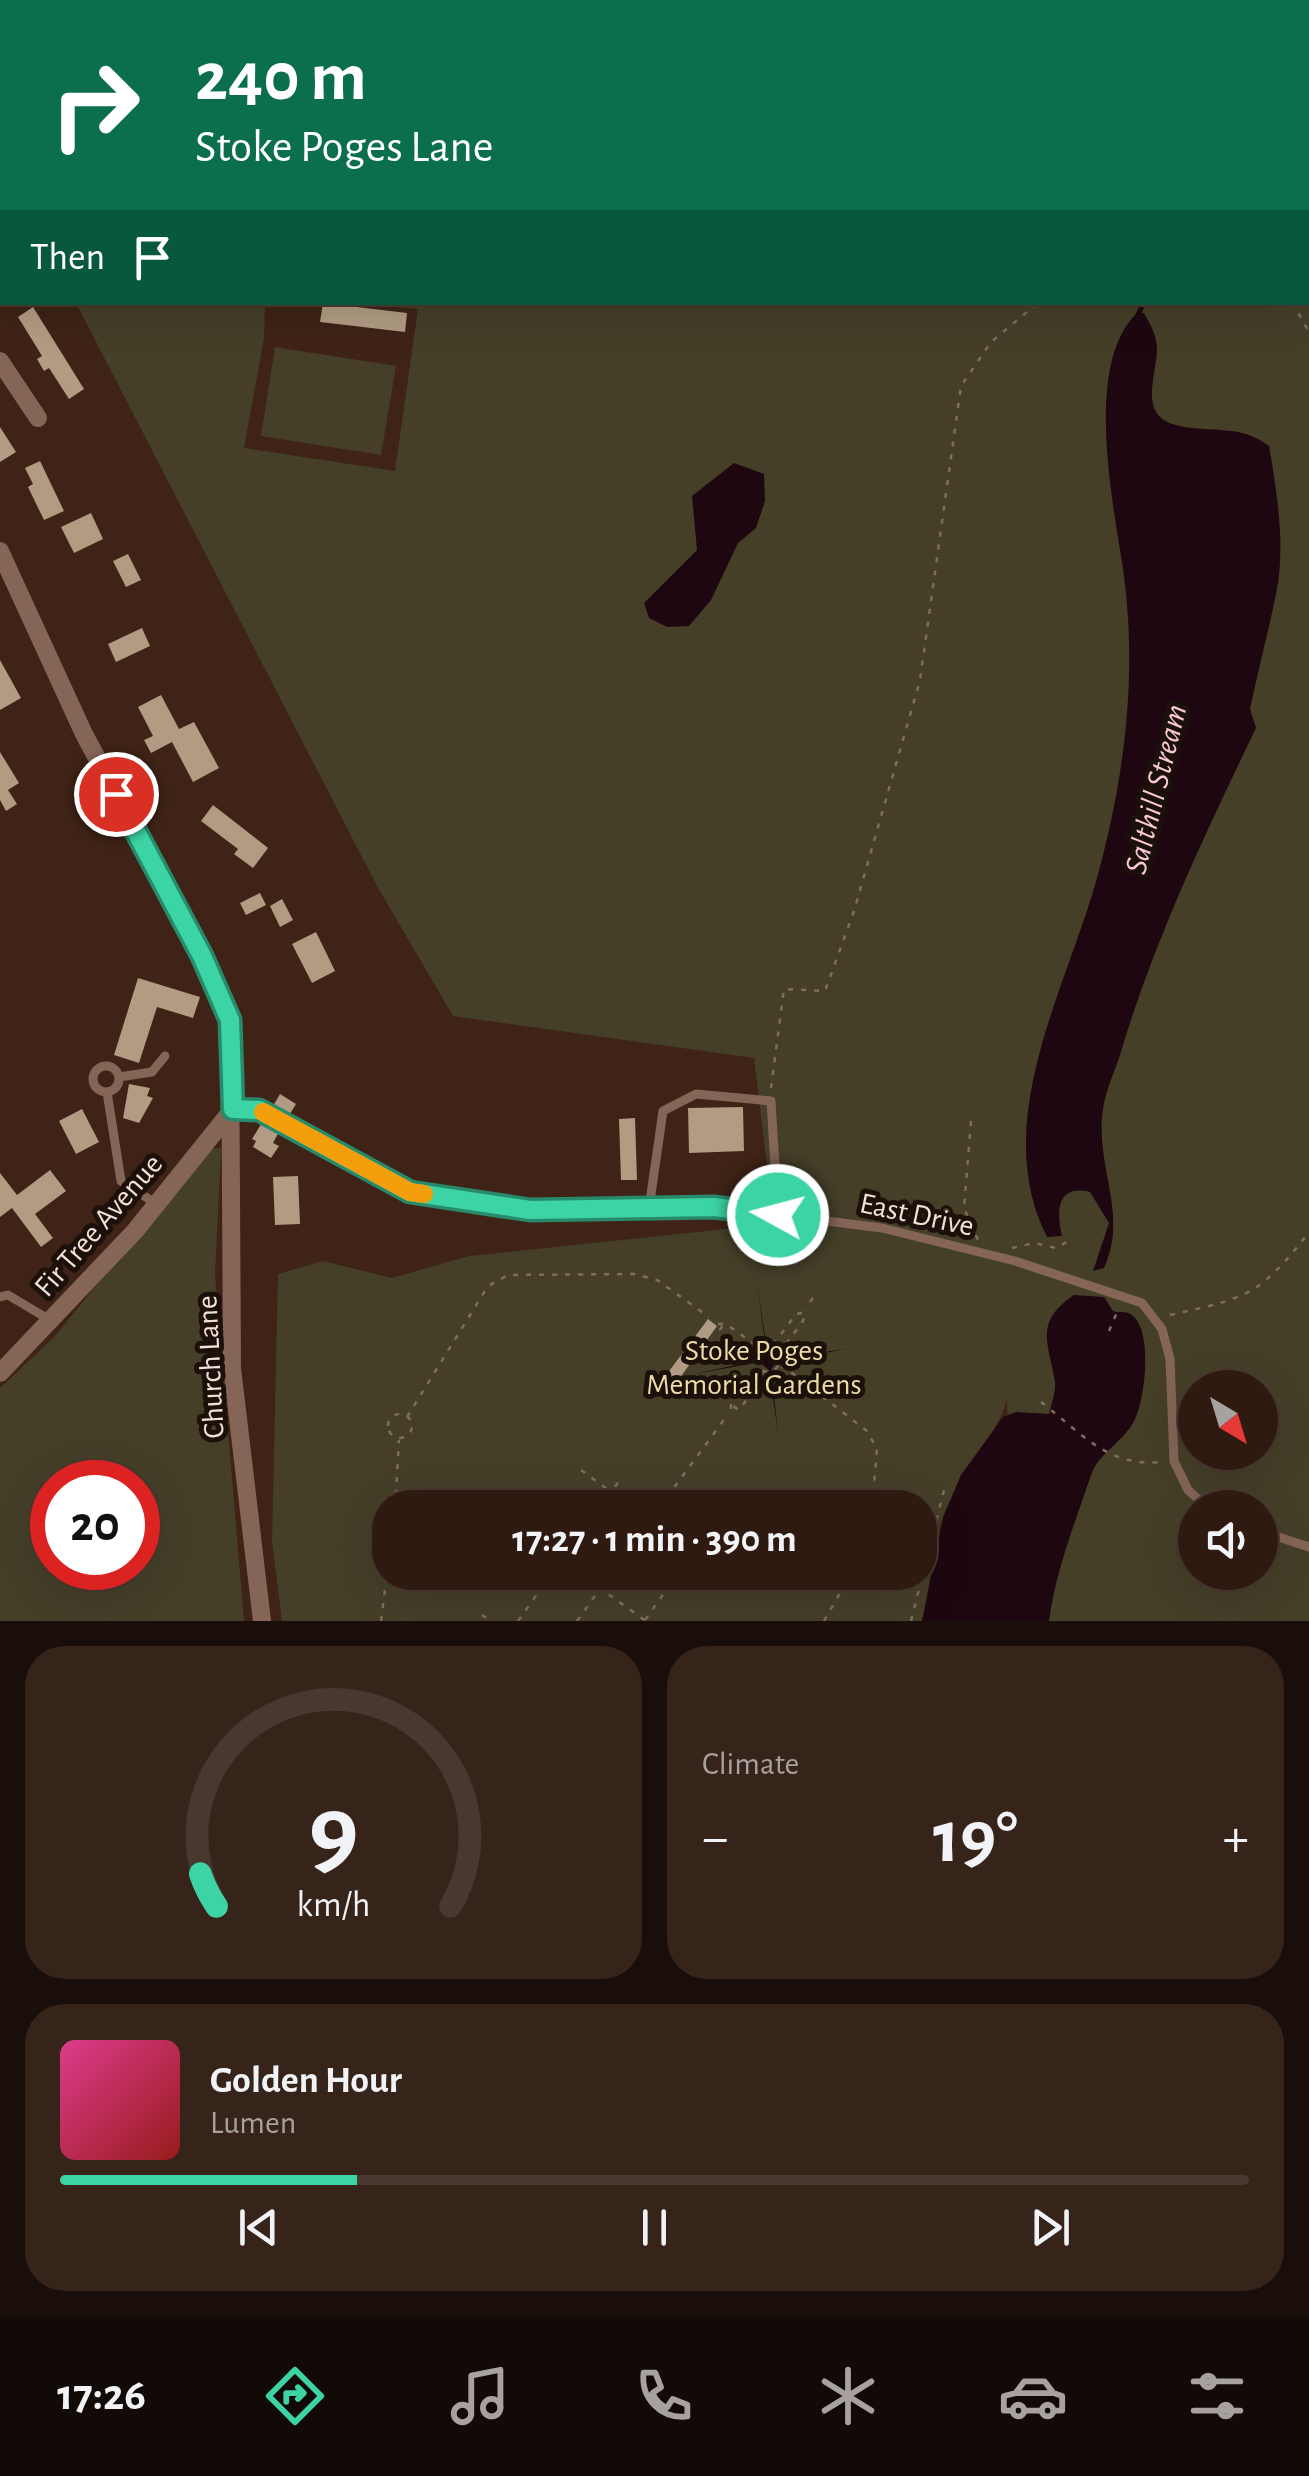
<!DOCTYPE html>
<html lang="en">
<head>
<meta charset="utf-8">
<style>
  body { margin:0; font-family:"Alegreya Sans",sans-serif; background:#362319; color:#f1f3f6; height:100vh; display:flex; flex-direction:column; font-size:38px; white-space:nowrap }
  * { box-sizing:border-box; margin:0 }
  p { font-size:32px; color:#a7a19f }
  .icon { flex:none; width:55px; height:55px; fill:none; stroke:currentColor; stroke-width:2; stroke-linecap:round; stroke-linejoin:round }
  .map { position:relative; height:1621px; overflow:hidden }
  .details { display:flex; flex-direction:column; gap:25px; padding:25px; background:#190e09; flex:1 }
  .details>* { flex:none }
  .top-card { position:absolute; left:0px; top:0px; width:1310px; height:305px; box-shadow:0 10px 40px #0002,0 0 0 2px #493830; background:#0b6e4f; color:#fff; overflow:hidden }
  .needle { width:65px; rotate:142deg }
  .fabs { position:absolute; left:1178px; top:1370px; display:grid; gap:20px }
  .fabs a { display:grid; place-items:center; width:100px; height:100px; border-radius:50%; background:#2e1a10; box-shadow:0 10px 40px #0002,0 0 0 2px #493830; font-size:50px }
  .speed { position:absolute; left:30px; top:1460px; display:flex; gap:20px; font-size:50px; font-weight:700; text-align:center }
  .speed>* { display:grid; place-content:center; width:130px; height:130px; border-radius:50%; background:#2e1a10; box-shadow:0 10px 40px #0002,0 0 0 2px #493830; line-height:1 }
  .speed .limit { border:15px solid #d22; background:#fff; color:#111 }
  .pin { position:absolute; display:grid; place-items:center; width:85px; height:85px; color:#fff; margin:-42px; border:5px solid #fff; border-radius:50%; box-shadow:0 2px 10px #0007 }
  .me { position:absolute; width:110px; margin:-55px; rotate:277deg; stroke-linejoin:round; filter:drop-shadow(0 0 8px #0008) }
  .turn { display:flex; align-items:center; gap:35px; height:210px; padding:0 30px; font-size:45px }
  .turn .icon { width:130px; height:130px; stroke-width:2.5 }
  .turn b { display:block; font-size:70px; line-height:85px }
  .then { display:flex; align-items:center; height:95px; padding:0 30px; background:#0003; gap:20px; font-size:38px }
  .big { font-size:75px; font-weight:700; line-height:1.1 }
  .details .tile { flex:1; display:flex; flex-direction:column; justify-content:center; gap:15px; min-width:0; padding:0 35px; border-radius:40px; background:#362319 }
  .details .dial { align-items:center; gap:0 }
  .dial svg { height:260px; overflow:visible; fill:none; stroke:#493830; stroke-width:7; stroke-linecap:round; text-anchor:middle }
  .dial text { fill:#f1f3f6; stroke:none }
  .song { display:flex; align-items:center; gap:30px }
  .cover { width:120px; height:120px; border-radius:15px; background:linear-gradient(135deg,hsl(330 70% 55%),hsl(0 70% 35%)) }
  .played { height:10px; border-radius:5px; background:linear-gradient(90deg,#3cd4a4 25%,#493830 25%) }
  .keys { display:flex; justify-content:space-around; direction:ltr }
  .heat { display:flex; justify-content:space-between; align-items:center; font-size:55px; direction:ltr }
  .details .tiles { flex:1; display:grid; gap:25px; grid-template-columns:1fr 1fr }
  .tile:last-child { grid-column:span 2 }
  .trip { position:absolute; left:372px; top:1490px; width:565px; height:100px; border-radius:40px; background:#2e1a10; box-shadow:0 10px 40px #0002,0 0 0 2px #493830; font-weight:700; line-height:100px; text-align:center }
  .tabs { display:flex; height:160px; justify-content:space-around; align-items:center; background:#120a06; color:#a7a19f }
  .tabs .icon { width:70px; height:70px }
  .tabs .on { color:#3cd4a4 }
  .tabs b { font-size:45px; color:#f1f3f6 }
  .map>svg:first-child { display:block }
  .green { fill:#453f28; fill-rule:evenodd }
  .water { fill:#1e0710 }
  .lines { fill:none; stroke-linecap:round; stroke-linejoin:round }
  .stream { stroke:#1e0710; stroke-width:5 }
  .building { fill:#b19b83 }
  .path { stroke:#826b5f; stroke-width:2.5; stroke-dasharray:5 8; stroke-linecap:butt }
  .service { stroke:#846556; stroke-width:9 }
  .minor { stroke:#846556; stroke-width:18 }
  .tertiary { stroke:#846556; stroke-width:22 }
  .route-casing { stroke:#278a6b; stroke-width:25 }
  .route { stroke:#3cd4a4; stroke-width:18 }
  .slow { stroke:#f59e0b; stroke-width:18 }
  .labels { text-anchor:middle; stroke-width:10; stroke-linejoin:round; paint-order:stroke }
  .street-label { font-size:30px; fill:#f3e1d8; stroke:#1c100a }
  .park-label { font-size:30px; fill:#ebdca5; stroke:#1c100a }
  .water-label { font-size:32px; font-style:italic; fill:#f8c8d7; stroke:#1c100a }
</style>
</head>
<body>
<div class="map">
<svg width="1309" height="1621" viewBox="0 0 1309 1621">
  <rect width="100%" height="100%" fill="#3e2316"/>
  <path class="green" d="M571 0H1309V1621H1014L1007 1400C996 1437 960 1476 944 1514 930 1548 931 1586 922 1621H282L272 1542 278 1274 323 1261 392 1278 469 1256 764 1225 771 1199 754 1058 453 1016 377 886 76 303H265L264 338 244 448 395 471 418 309 357 303 1308 302V2H565ZM1195 1388H1260V1452H1195ZM390 1508H920V1572H390ZM1195 1508H1260V1572H1195Z
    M275 347 396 366 381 455 261 436Z
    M221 1148 215 1275 244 1621H0V1388L56 1335 206 1149ZM52 1482H138V1568H52Z"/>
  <path class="water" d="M1144 313C1151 326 1157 335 1157 350 1156 379 1137 418 1180 426 1213 433 1240 424 1269 446 1277 492 1286 548 1276 594 1268 633 1258 671 1250 709L1256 728C1206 832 1157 934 1123 1045 1118 1064 1108 1084 1104 1103 1092 1164 1130 1211 1104 1268L1093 1271 1109 1223 1090 1192C1057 1184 1056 1211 1062 1236L1047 1237C989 1122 1066 990 1097 878 1126 773 1139 664 1121 556 1111 493 1086 363 1136 314Z
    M734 463 764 474 765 501 756 528 738 543 711 600 689 626 667 627 649 618 644 603 697 550 692 496Z
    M757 1281 767 1351 777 1358 847 1349 777 1361 771 1370 778 1433 769 1370 759 1362 690 1375 759 1360 766 1351Z
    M1074 1295 1104 1297 1113 1311C1118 1313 1124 1311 1128 1313 1155 1323 1145 1402 1134 1421 1124 1441 1098 1454 1091 1475 1075 1523 1056 1569 1049 1621H922L944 1515 961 1475 1003 1417 1016 1412 1049 1414C1051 1405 1056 1392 1055 1382 1049 1343 1033 1323 1074 1295Z"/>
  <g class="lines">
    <path class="stream" d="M1210 2V0
      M1136 319 1144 302"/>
  </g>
  <path class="building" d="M323 303 407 313 405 332 320 322Z
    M33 307 84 389 69 399 49 368 44 371 37 359 42 356 18 317Z
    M0 427 16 452 0 462Z
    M40 461 64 511 44 520 28 487 33 484 25 468Z
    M91 513 103 539 74 553 61 527Z
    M128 554 141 580 126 587 113 561Z
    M142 628 150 646 116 662 108 644Z
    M0 660 21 698 0 710Z
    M161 695 179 729 194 722 219 768 193 782 172 742 151 753 144 740 153 736 138 707Z
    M0 752 19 783 8 790 17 804 6 811 0 800Z
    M213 805 268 848 253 868 234 854 238 849 201 821Z
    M260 893 266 905 246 915 240 903Z
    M282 899 293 920 280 927 270 906Z
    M316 932 335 971 312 983 292 944Z
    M138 978 200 997 193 1018 157 1007 139 1063 114 1055Z
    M129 1084 150 1088 147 1096 153 1098 139 1123 123 1118Z
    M280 1094 296 1104 288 1117 272 1108Z
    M743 1107 744 1151 689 1153 688 1108Z
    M82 1109 99 1142 76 1154 59 1121Z
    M635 1118 637 1180H621L619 1119Z
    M263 1121 280 1130 273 1143 279 1146 271 1158 253 1147 256 1141 252 1139Z
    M50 1170 66 1191 35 1214 53 1238 41 1247 12 1208 0 1217V1173L17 1195Z
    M298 1176 300 1224 275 1225 273 1177Z
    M708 1319 717 1326 677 1382 667 1374Z"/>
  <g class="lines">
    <path class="path" d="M202 2 208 0
      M0 81 2 80
      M1292 302 1309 332
      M771 1088 784 989 825 991 854 911 920 680 961 386 991 342 1039 302
      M971 1121 964 1208 978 1240
      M1012 1248 1034 1243 1056 1248 1072 1239
      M810 1302 816 1294
      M802 1313 796 1314 773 1345 780 1352 803 1321 805 1310
      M1170 1315C1246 1298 1260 1296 1309 1232
      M718 1324H726L760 1348 755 1357 720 1330 722 1326
      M1109 1331 1118 1310
      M757 1361a11 11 0 1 1 22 0a11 11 0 1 1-22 0Z
      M815 1394 810 1397 778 1373 783 1366 867 1431 877 1449 872 1508
      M1041 1402C1080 1432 1108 1467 1159 1462
      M731 1409V1403L757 1369 765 1375 739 1410 733 1406
      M388 1426a12 12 0 1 1 24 0a12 12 0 1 1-24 0Z
      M407 1417 488 1286 508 1275 634 1274 657 1280 709 1317
      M581 1470 633 1508
      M395 1508 399 1440
      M600 1508 619 1481
      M659 1508 726 1417
      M577 1572 646 1621
      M482 1615 491 1621
      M645 1620 679 1572
      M381 1621 390 1551
      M518 1621 553 1572
      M577 1621 612 1572
      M824 1621 852 1572
      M911 1621 945 1486"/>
    <path class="service" d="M93 1079a13 13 0 1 1 26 0a13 13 0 1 1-26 0Z
      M119 1077 152 1072 165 1056
      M107 1092 121 1181 155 1203
      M233 1109 259 1110 410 1192 530 1210 715 1207 882 1228 1015 1261 1142 1303 1162 1329 1170 1359 1174 1461 1188 1490 1208 1508
      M649 1208 663 1111 696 1094 771 1101 778 1215
      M0 1297 8 1295 50 1320
      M1260 1531 1309 1547"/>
    <path class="minor" d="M0 361 38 418
      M0 551 84 734 203 956 230 1020 232 1368 262 1621
      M0 1373 135 1231 233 1109"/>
    <path class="tertiary" d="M319 2 325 0
      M0 125H2"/>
  </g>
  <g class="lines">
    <g class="route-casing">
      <path id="route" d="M116 794 202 956 230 1020 233 1109 259 1110 410 1192 530 1210 714 1207 778 1215"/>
    </g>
    <use href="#route" class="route"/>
    <path class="slow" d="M263 1112 410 1192 424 1194"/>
  </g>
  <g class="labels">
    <g class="street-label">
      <text transform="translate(917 1214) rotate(12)" y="10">East Drive</text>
      <text transform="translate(98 1225) rotate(-49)" y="10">Fir Tree Avenue</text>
      <text transform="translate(210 1367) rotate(-93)" y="10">Church Lane</text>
    </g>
    <g class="park-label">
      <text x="754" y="1360">Stoke Poges<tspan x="754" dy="34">Memorial Gardens</tspan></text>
    </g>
    <g class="water-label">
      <text transform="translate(1155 789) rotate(-76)" y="11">Salthill Stream</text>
    </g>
  </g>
</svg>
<div class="fabs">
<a><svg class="needle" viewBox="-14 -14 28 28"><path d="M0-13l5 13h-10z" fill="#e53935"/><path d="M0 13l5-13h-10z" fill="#a7a19f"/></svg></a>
<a><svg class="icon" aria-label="sound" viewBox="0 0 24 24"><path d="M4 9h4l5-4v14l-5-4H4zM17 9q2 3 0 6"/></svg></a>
</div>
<div class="speed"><div class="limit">20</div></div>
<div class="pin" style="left:116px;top:794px;background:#d93025"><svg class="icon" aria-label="arrive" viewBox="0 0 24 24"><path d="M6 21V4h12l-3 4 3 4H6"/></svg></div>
<svg class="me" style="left:778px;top:1215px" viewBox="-20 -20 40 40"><circle r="17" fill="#3cd4a4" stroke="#fff" stroke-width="3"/><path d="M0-11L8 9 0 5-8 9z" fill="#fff"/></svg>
<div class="trip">17:27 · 1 min · 390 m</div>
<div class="top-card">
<div class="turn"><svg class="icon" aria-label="right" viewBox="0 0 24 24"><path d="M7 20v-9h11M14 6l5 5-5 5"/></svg><div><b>240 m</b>Stoke Poges Lane</div></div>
<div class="then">Then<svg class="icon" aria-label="arrive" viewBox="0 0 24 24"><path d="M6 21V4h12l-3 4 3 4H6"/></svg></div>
</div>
</div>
<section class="details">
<div class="tiles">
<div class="tile dial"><svg viewBox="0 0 100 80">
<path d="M14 69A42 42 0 1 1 86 69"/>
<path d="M14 69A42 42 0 0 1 9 59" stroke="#3cd4a4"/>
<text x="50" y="56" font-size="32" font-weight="700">9</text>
<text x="50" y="72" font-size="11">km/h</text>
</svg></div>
<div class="tile"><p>Climate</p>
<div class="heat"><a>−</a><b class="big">19°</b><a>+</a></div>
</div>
<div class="tile">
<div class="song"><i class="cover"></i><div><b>Golden Hour</b><p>Lumen</p></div></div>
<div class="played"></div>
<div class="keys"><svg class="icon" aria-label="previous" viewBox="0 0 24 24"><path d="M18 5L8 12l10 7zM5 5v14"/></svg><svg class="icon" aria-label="pause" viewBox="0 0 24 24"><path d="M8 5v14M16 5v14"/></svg><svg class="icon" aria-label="next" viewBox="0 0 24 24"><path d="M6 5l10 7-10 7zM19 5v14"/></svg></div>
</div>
</div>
</section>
<nav class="tabs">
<b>17:26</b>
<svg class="icon on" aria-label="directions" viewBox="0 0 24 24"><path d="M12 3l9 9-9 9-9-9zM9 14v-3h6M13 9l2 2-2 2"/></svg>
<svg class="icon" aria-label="music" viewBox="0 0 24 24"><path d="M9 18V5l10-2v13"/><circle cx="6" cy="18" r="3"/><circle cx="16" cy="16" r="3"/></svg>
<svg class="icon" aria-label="phone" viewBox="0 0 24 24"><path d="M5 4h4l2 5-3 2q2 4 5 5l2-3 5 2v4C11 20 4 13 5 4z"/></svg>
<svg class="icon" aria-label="climate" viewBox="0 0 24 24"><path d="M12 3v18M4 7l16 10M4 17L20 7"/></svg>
<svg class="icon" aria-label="car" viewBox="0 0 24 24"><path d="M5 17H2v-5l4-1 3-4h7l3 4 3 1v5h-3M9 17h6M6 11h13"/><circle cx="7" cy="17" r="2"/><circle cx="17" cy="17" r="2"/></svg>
<svg class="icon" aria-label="filters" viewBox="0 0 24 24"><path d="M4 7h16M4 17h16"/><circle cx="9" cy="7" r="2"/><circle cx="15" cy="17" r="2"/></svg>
</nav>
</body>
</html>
